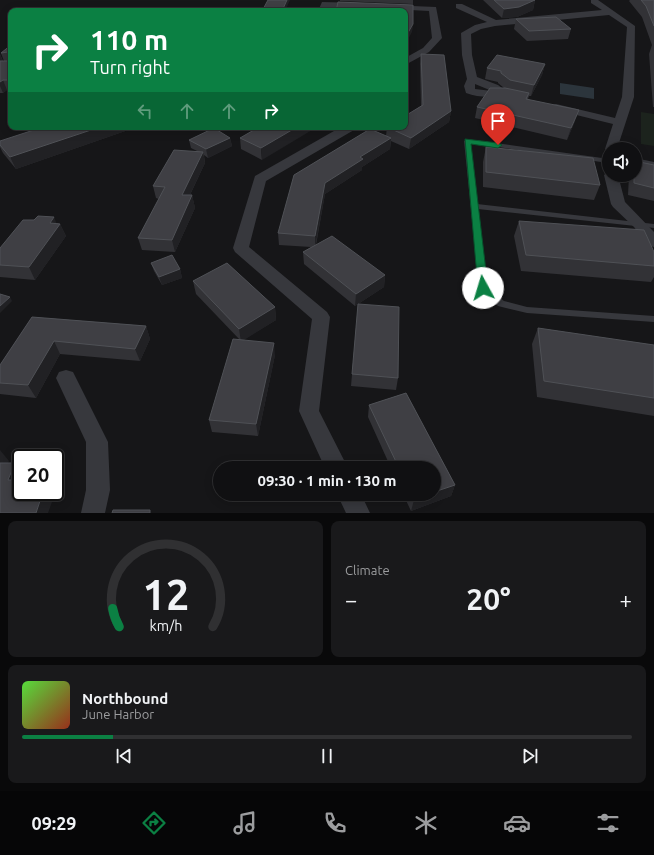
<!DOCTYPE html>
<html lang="en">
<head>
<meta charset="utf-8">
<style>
  body { margin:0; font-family:Ubuntu,sans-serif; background:#19191b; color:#f1f3f6; height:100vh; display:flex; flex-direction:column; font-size:15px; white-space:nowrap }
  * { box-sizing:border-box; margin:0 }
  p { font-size:13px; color:#9c9d9f }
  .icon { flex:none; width:22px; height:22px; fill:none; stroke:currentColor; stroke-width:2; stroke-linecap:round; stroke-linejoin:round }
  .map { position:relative; height:513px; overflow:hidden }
  .drawer { display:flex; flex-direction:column; gap:8px; padding:8px; background:#09090a; flex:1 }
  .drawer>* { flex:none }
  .guide { position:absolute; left:8px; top:8px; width:400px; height:122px; border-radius:8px; box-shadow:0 2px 10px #0003,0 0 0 1px #303032; background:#0b8043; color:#fff; overflow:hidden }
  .buttons { position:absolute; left:602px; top:142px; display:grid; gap:8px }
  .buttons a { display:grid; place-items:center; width:40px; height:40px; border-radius:50%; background:#101012; box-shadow:0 2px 10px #0003,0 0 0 1px #303032; font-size:20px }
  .speed { position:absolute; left:12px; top:449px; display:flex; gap:8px; font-size:20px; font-weight:700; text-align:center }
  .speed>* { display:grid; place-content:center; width:52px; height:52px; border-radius:50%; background:#101012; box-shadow:0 2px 10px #0003,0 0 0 1px #303032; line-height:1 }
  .speed .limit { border:2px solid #111; border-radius:6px; background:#fff; color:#111 }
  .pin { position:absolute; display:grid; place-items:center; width:34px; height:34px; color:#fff; margin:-41px -17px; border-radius:50% 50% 50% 0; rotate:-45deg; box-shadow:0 0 4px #0007 }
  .pin .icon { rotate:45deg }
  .me { position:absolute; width:44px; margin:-22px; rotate:354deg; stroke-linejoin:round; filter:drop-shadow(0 0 3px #0008) }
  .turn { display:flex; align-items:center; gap:14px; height:84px; padding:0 16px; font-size:18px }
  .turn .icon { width:52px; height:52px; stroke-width:2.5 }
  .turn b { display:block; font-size:28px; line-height:34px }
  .lanes { display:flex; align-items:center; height:38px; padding:0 16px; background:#0003; justify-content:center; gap:20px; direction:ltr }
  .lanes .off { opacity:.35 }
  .big { font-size:30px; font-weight:600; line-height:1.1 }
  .drawer .tile { flex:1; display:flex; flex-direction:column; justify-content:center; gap:6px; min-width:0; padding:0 14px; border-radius:8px; background:#19191b }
  .drawer .dial { align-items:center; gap:0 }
  .dial svg { height:104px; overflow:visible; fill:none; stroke:#303032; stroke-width:7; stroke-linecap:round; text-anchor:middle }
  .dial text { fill:#f1f3f6; stroke:none }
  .song { display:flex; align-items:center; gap:12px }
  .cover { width:48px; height:48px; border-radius:6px; background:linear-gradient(135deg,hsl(110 70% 55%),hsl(10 70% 35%)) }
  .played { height:4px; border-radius:2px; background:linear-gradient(90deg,#0b8043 15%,#303032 15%) }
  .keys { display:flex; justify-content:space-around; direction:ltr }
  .heat { display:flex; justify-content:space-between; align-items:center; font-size:22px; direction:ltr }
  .drawer .tiles { flex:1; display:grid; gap:8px; grid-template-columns:1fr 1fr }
  .tile:last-child { grid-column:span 2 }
  .trip { position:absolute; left:213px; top:461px; width:228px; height:40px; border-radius:20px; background:#101012; box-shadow:0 2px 10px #0003,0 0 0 1px #303032; font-weight:600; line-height:40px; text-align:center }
  .menu { display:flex; height:64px; justify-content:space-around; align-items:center; background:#060607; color:#9c9d9f }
  .menu .icon { width:28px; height:28px }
  .menu .on { color:#0b8043 }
  .menu b { font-size:18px; color:#f1f3f6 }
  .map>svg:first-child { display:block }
  .green { fill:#1c231d }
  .water { fill:#2c353c }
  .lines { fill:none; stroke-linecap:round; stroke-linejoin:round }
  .lane { fill:#37383d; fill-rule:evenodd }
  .street { fill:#37383d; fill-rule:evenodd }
  .wall { fill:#323236 }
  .shaded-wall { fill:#212124 }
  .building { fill:#3f3f44; stroke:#4f5156 }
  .route { fill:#0b8043; stroke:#07532c }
</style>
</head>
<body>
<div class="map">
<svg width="654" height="513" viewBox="0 0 654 513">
  <rect width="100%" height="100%" fill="#161618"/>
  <path class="green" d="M641 112 654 114V146L641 144Z"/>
  <path class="water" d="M560 83 594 88V99L560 94Z"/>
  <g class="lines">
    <path class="lane" d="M467 139 609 159 608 163 470 143 477 204 654 224V228L478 209 487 287 504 301 527 307 654 316V322L527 313 498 306 480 290 479 288 464 141Z
      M635 158 654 162V166L635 162Z"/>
    <path class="street" d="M591 0H598L635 26 634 97 617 149H609V152L605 149 613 124 552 109 550 107 552 105 556 104 615 118 622 97 627 27 609 15 495 26 481 29 471 34 472 55 477 77 498 85 506 91 518 94 519 96 514 99C498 96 482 99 466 93L464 86 467 79 462 55 461 33 475 25 487 22 456 8V4H462L496 20 602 10 591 3ZM475 84 492 91 475 89Z
      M322 2 360 3 364 5 360 7H328L326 11H318Z
      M388 5 436 7 442 38 429 52 405 65V58L423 48 432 38 429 11 391 9H388L387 7Z
      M341 127H356L354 130 266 181 249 247 327 312 330 317 319 411 348 468H325L299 411 312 319 235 252 233 248 255 176Z
      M609 171V175H618L625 202 654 232V247L649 246 634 227 613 207 611 204 604 175Z
      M66 370 73 372 108 442 110 490 105 513H81L86 490V442L56 378 59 372Z
      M337 494H361L370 513H346Z"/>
  </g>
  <path class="wall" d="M340 0H413V4L340 1Z
    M483 0H535L533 10 517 17 502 18Z
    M630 0H654V107H653L649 54 652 45 642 17 629 1Z
    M413 5 412 32 405 11H336Z
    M516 19 571 29 568 39 527 41 514 29Z
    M11 45V90H7L3 93H0V54L3 61H4L1 53Z
    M421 54 451 111 449 122 409 149 391 141 390 149 362 167V170L325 194 316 245 385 275 384 287 358 304 398 378 396 390 351 386 358 304 355 306 304 264 303 252 311 247 279 245 278 233 386 136 387 127 421 106 420 64Z
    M545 64 542 75 531 96H529L528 99 575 121 567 140 475 118 477 107 504 88 498 83V82L485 79 487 68Z
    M259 127 262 160 241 149 240 138Z
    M131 129 16 169 3 153 0 147V141Z
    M230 138 232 146 208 158 204 155 205 163 190 195H192L195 208 175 252 142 250 138 238 159 199 156 198 153 186 197 151 191 148 189 140Z
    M486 147 600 185 594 200 483 187V162Z
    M654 165V201L628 195 629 175H635Z
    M519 221 654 252V277L651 282 521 271 514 236Z
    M57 223 60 224 66 236 35 280 0 277V248Z
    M151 263 180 269 182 278 162 285 154 271Z
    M193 281 275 307 276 320 243 340 275 355 258 436 212 432 209 420 240 340 196 294Z
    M32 317 146 326 150 339 140 361 60 354 36 398 0 394V365Z
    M538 328 654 345V416L537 397 532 344Z
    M406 393 455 485 451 496 411 511 403 494H434V468H391L368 417 369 405Z"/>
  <path class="shaded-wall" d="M287 0H290L285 11H282Z
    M535 0 533 10 517 17 502 18 504 9Z
    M413 24 412 32 405 45V38Z
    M0 54 3 62 0 63Z
    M545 64 542 75 531 96 534 85Z
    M3 80 7 90 3 93 0 86V82Z
    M579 110 575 121 567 140 571 128Z
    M451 111 449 122 409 149 411 138Z
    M100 127H130L131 129 16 169 10 157Z
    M297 127H317L262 160 261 148Z
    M230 138 232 146 208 158 206 149Z
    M391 138 390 149 362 167V170L325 194 315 248V236L325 183 360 157Z
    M203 152 205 163 184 207 182 195Z
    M192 195 195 208 175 252 172 240Z
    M54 217 58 227 60 224 66 236 35 280 29 267 50 223Z
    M180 269 182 278 162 285 159 277Z
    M385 275 384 287 355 306 356 294Z
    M10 297 12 301 0 313V306Z
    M275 307 276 320 241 342 239 329Z
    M146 326 150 339 140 361 135 349Z
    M54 341 60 354 36 398 28 385Z
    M274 343 275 355 258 436 256 424Z
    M0 450 9 461 4 474 0 470Z
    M15 463 21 469V483L8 480Z
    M455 485 451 496 411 511 414 500 430 494H434V492Z
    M55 489 56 491 48 513H36L43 492H55Z"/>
  <path class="building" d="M268 0H287L282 11H262Z
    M494 0H535L519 7 504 9Z
    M641 0H654V26L646 6Z
    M338 2 413 5V24L405 38V11H385L355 9V11H336Z
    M556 17 571 29 529 31 516 19Z
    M11 45V79L10 80H3L0 82V61H7L9 59 8 52 1 53Z
    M421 54 444 55 451 111 411 138 387 127H405V116L423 105Z
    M497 55 545 64 534 85 510 80 501 73V71L487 68Z
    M490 88H505L529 93 526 99 579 110 571 128 477 107Z
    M43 127H100L10 157 0 145V141Z
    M259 127H297L261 148 240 138Z
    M214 128 230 138 206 149 189 140Z
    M370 129 391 138 360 157 363 159 325 183 315 236 278 233 294 175Z
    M486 147 593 158 600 185 486 172Z
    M174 150 203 152 182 195H192L172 240 138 238 165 187 153 186Z
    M635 161 654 165V188L634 183V175H635Z
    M38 216 54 217 50 223 60 224 29 267 0 265V248L23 220H34Z
    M519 221 644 230 654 252V266L526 255Z
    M332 236 385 275 356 294 303 252Z
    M172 255 180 269 159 277 151 263Z
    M227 263 275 307 239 329 193 281Z
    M0 294 10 297 0 306Z
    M358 304 399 307 398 378 352 374Z
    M32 317 146 326 135 349 54 341 28 385 0 383V365Z
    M538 328 654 345V398L544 381Z
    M233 339 274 343 256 424 209 420Z
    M406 393 455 485 434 492V468H399L369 405Z
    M0 463H15L8 480H21V492H43L36 513H0Z
    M411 494H430L414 500Z
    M113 510H150V513H112Z"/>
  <path class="route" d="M465 139 498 143 502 145 498 148 471 144 488 288 483 292 478 288Z"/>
</svg>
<div class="buttons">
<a><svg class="icon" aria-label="sound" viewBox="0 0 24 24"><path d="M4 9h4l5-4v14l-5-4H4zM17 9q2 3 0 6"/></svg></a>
</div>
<div class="speed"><div class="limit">20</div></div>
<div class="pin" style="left:498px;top:145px;background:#d93025"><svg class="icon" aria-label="arrive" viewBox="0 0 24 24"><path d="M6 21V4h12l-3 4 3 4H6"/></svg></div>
<svg class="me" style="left:483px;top:288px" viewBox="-20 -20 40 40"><circle r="19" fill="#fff"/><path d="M0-13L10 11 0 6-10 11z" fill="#0b8043"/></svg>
<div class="trip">09:30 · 1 min · 130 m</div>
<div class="guide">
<div class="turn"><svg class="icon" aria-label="right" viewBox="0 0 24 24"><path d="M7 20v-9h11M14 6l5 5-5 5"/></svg><div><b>110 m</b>Turn right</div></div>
<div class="lanes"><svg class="icon off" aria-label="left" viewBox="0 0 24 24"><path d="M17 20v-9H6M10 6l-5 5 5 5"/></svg><svg class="icon off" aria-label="ahead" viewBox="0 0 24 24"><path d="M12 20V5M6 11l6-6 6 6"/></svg><svg class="icon off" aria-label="ahead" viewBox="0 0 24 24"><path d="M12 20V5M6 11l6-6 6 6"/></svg><svg class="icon" aria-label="right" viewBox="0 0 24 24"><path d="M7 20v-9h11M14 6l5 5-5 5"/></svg></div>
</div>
</div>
<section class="drawer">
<div class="tiles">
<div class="tile dial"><svg viewBox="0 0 100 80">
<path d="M14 69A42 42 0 1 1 86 69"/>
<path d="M14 69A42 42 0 0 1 9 55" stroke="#0b8043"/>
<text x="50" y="56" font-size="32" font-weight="700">12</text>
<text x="50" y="72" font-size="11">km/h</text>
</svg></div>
<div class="tile"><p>Climate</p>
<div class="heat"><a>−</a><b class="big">20°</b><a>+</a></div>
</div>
<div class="tile">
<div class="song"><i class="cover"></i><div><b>Northbound</b><p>June Harbor</p></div></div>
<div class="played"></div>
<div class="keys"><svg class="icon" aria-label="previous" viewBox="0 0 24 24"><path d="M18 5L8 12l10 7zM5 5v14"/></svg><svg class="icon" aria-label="pause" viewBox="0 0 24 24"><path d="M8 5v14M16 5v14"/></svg><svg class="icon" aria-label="next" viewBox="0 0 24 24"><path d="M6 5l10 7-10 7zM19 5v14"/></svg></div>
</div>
</div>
</section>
<nav class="menu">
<b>09:29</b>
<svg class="icon on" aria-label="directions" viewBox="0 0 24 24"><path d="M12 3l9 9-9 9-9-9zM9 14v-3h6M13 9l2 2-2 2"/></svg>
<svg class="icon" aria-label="music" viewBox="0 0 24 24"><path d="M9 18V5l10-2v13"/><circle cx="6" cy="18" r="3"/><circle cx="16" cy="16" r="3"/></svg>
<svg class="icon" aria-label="phone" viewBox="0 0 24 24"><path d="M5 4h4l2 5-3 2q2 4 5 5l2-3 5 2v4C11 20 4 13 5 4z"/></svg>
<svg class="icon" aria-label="climate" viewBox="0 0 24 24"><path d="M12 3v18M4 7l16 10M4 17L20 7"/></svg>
<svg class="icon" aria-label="car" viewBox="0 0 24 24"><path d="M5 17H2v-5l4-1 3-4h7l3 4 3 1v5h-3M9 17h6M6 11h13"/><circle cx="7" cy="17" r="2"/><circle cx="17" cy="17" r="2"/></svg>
<svg class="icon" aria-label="filters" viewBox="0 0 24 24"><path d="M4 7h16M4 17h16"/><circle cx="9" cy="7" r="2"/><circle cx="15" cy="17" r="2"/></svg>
</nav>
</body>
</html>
